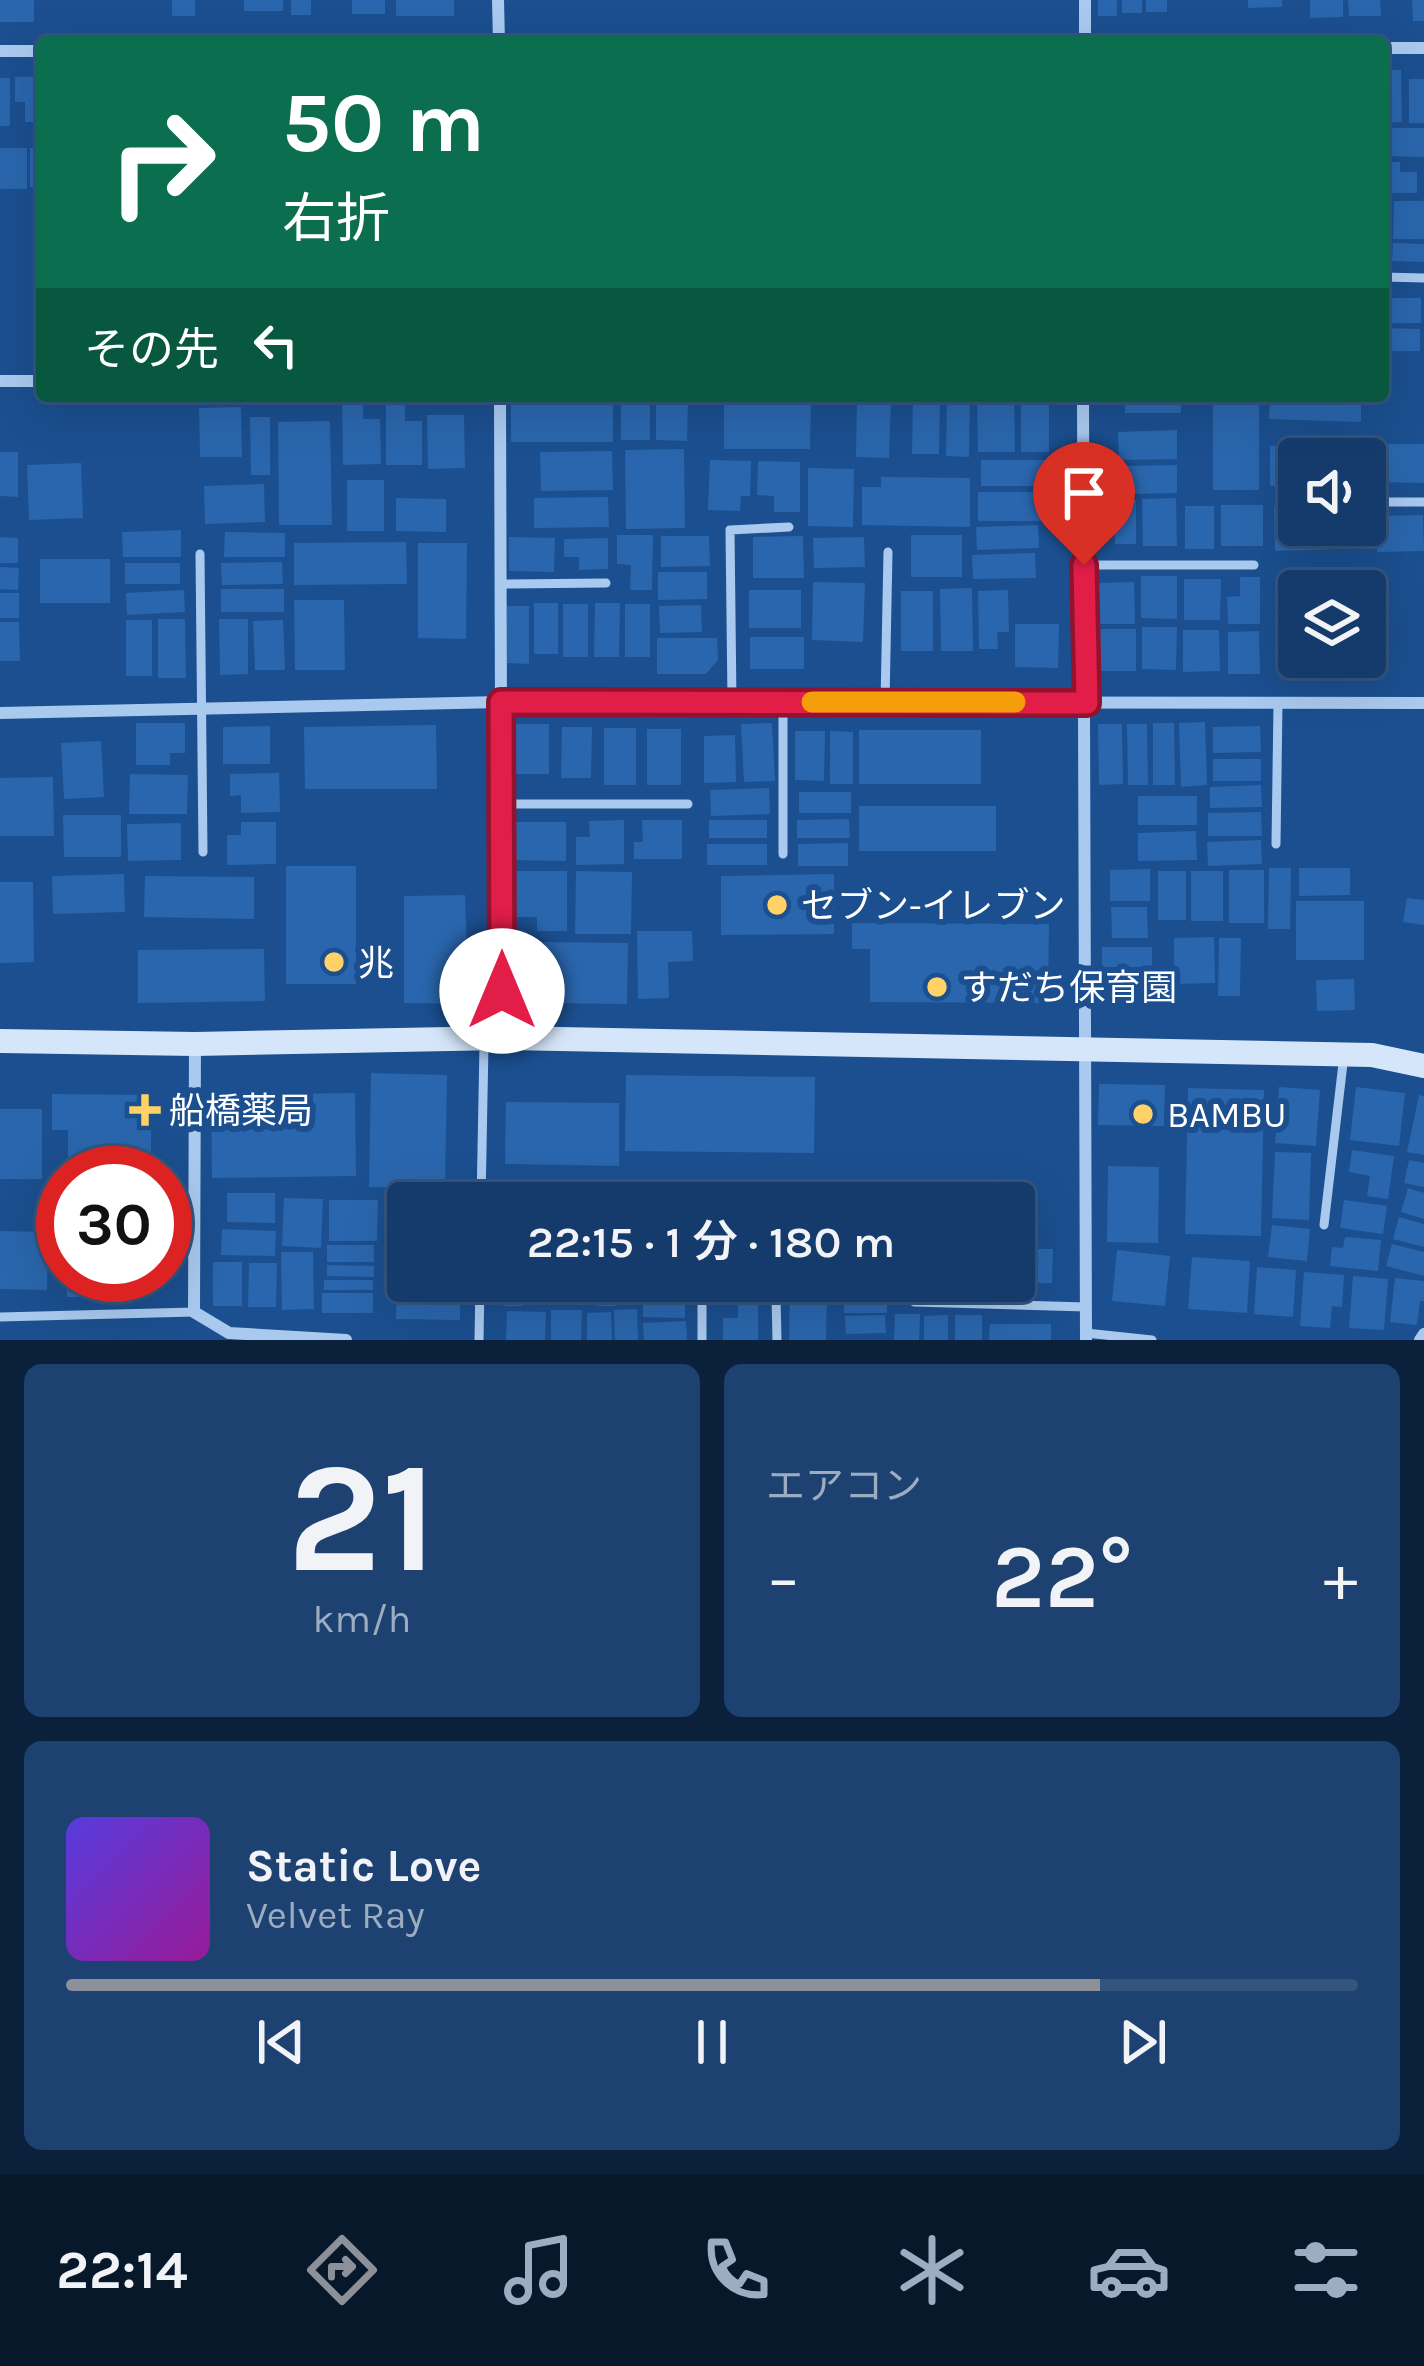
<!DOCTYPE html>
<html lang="ja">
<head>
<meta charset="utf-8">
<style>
  body { margin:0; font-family:Karla,"Noto Sans JP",sans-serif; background:#1d4271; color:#f1f3f6; height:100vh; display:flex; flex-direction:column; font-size:45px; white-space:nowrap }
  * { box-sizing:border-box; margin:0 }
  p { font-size:39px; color:#9dadc1 }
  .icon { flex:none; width:66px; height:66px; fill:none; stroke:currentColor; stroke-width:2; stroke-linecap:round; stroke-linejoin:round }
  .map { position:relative; height:1340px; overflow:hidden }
  .details { display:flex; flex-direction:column; gap:24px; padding:24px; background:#0b203b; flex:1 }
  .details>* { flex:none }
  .hud { position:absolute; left:36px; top:36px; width:1353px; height:366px; border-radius:12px; box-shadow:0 12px 48px #0002,0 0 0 3px #33557e; background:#0b6e4f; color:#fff; overflow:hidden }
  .buttons { position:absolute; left:1278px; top:438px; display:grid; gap:24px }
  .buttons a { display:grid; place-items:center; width:108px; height:108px; border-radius:12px; background:#143b6b; box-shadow:0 12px 48px #0002,0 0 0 3px #33557e; font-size:60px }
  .speed { position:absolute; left:36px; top:1146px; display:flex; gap:24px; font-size:60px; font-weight:700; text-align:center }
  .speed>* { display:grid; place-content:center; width:156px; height:156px; border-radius:50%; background:#143b6b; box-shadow:0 12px 48px #0002,0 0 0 3px #33557e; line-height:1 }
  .speed .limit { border:18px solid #d22; background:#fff; color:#111 }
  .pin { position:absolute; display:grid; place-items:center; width:102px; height:102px; color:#fff; margin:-123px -51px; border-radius:50% 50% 50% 0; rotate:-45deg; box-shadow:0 0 12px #0007 }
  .pin .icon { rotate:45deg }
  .me { position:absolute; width:132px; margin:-66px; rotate:0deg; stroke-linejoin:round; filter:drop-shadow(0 0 9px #0008) }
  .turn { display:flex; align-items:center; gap:42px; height:252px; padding:0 48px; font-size:54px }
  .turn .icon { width:156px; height:156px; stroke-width:2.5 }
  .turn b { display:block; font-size:84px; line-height:102px }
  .then { display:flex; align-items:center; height:114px; padding:0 48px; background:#0003; gap:24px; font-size:45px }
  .big { font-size:90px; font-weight:600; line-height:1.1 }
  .details .card { flex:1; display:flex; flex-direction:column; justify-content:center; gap:18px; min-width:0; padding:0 42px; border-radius:18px; background:#1d4271 }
  .details .dial { align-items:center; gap:0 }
  .dial b { font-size:156px; line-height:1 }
  .song { display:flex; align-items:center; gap:36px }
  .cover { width:144px; height:144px; border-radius:18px; background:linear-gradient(135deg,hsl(250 70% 55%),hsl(300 70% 35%)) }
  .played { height:12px; border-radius:6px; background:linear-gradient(90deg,#8c9099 80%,#33557e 80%) }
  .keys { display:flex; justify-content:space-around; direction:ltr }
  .heat { display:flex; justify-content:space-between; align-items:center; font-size:66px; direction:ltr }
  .details .tiles { flex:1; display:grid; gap:24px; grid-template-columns:1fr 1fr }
  .card:last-child { grid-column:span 2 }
  .trip { position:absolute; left:387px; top:1182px; width:648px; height:120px; border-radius:12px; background:#143b6b; box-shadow:0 12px 48px #0002,0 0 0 3px #33557e; font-weight:600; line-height:120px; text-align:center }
  .menu { display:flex; height:192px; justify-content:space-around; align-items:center; background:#08182b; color:#9dadc1 }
  .menu .icon { width:84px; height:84px }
  .menu .active { color:#8c9099 }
  .menu b { font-size:54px; color:#f1f3f6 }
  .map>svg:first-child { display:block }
  .building { fill:#2a66ad }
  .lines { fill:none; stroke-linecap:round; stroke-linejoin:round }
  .lane { stroke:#a9c9ee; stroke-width:9 }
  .street { stroke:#a9c9ee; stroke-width:12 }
  .secondary { stroke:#d6e6fa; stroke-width:24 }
  .route-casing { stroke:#92132f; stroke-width:30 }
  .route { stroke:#e11d48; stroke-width:21 }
  .slow { stroke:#f59e0b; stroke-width:21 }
  .poi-dot { fill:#ffd166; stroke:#1b4f8f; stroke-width:4.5 }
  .labels { text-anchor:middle; stroke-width:12; stroke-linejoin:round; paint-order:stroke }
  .poi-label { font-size:36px; fill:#fff; stroke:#1b4f8f; text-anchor:start }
</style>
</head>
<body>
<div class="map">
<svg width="1424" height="1340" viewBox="0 0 1424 1340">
  <rect width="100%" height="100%" fill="#1b4f8f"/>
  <path class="building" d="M0 0H34V22H0Z
    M172 0H195V16H172Z
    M244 0H283V11H244Z
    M291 0H311V15H291Z
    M352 0H385V14H352Z
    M396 0H454V16H396Z
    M1098 0H1117V16H1098Z
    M1122 0H1142V13H1122Z
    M1146 0H1167V12H1146Z
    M1248 0H1282V7L1248 8Z
    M1310 0H1343V17L1310 18Z
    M1348 0H1380L1381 16H1349Z
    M1412 0H1424V21H1413Z
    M1383 70H1401L1402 122 1383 123Z
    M15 77H38V122H25V102H15Z
    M0 78H10V126H0Z
    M1409 79H1424V123H1409Z
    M1383 128H1424V157L1383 156Z
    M0 148H27V189H0Z
    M30 148H42V187H30Z
    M1383 162H1400V172H1417V193H1383Z
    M1394 201H1424V239H1393Z
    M1393 243 1424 244V262L1392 261Z
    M1383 298H1421V323H1383Z
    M1383 328 1420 329V351H1383Z
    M913 396H940L939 454H912Z
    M1125 396H1181V413H1125Z
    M1213 396H1259V490H1213Z
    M1270 396H1361V422L1269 419Z
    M656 397H688L687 441 656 440Z
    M724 397H811L810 449H724Z
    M1014 397 1015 452H978L977 398Z
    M511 398H613V442H511Z
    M621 398H650V440H621Z
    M857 398 891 399 889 458 856 457Z
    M947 398H970L969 457 946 456Z
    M1021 398H1049V452H1021Z
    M342 400H363V419H380L381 464 343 465Z
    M386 402H405V421H422V465H386Z
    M241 407 242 457H200L199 408Z
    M427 415H464L465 468 428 469Z
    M250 417H270V475H251Z
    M330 421 332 525H279L278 422Z
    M1177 430V459L1119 460 1118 432Z
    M1379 444H1424V483L1379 482Z
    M1308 445V459H1299V485L1270 486V446Z
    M1317 446 1363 448V459H1316Z
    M684 449 685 528 626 529 625 450Z
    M612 451 613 490 541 491 540 452Z
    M0 452H18V497L0 496Z
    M710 460 751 461 750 496H741L740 511 708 510Z
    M981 460H1049V486H981Z
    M758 461 800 462V512H774V496L757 495Z
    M81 463 83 518 29 520 27 465Z
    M1177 465V493L1125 494V466Z
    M808 468 854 469 853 527 808 526Z
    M881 477 970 478V527L862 525V487H881Z
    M347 480H384V531H347Z
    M264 484 265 522 205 524 204 486Z
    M978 492H1045V521H978Z
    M608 497 609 527 534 528V498Z
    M396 498 446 499V532L396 531Z
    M1176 498 1177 546H1143L1142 499Z
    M1097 500H1136V544H1115V524H1097Z
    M1221 505H1263V546H1221Z
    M1185 506H1214V549H1185Z
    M1274 506H1299V525H1336V549L1275 551Z
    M1423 515 1424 551 1377 552 1376 516Z
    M1038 525 1039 548 977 550 976 527Z
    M181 530V557H123L122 532Z
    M225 532 285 533V557H224Z
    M617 535H653L652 590H630L631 565 617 564Z
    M911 535H962V577H911Z
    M661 536H709L710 566 661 567Z
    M803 536 804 578H753V537Z
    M0 537 18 538V563H0Z
    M509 537 555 538 554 572 509 571Z
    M864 537 865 567 814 568 813 538Z
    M608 538V569L579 570V557H564V539Z
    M406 542 407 584 294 585V543Z
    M418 543H467L466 639 418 638Z
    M1035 553 1036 578 973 579 972 555Z
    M40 559H110V603H40Z
    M282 562 283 584 222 585 221 563Z
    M125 563H180V584H125Z
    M0 567 19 568 18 590 0 589Z
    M658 572H707V599L658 600Z
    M1141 576H1177V619L1141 618Z
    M1240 577H1260V624H1228L1227 597 1240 596Z
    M1184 579H1221L1220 620H1184Z
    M813 582 865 583 863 642 812 640Z
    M1134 582 1135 624H1099V583Z
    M972 588 973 651H941L940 589Z
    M221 589H284V612H221Z
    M184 590 185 612 127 615 126 593Z
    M749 590H801V628H749Z
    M1008 590 1009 632H997L998 649H979L978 591Z
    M901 591H933V651H901Z
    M0 593H19V618H0Z
    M294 600H344L345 670H295Z
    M534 603H558V654H534Z
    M595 603H620L619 657H594Z
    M563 604H588V657H563Z
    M625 604H650V657H625Z
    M701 605 702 632 660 633 659 606Z
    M507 606H529V664L507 663Z
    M158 619H185L186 678H158Z
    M219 619H248V674L220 675Z
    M126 620H152V676H126Z
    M283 620 285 670H255L253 621Z
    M0 622H19L20 661H0Z
    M1015 624H1059L1058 668 1015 667Z
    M1142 627H1177L1176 670 1142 669Z
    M1098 629H1136V671H1098Z
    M1183 630H1219L1220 671 1183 672Z
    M1259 631 1260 674H1228V632Z
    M750 637H804V669H750Z
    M657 638H717L718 660 706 674H657Z
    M1205 722 1207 785 1181 787 1179 723Z
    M136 723H185V753H170V765H136Z
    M772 723 775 781 744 782 741 724Z
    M1153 723H1174L1175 785H1153Z
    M510 724H549V774H510Z
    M1098 724H1122L1123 784 1099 785Z
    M1127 724H1147L1148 785H1128Z
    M436 725 437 789H305L304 727Z
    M270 726V764H223V727Z
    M1260 726 1261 752 1213 753V727Z
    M562 727H592L591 778H561Z
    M604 728H636V785H604Z
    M647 729H681V785H647Z
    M859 730H981V784H859Z
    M795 731H825L824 781 795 780Z
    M830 731 853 732V784H830Z
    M735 735 736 782 704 783V736Z
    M101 741 104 797 64 799 61 743Z
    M1213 759H1261V781H1213Z
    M279 773 280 812 241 813V795L230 796V774Z
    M130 774 188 775 187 814H129Z
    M53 777 54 836H0V778Z
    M1261 785 1262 807 1210 808V787Z
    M769 788 770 814 711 816 710 790Z
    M799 792H851V813H799Z
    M1138 796H1197V825H1138Z
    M859 806H996V851H859Z
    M1261 812 1262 836H1208V813Z
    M63 815H121V857H64Z
    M849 819 850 838H797V820Z
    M624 820V864L576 865V837H590L589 821Z
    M642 820H682V859H634V842H643Z
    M709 820H767V838H709Z
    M241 822H276V864L227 865V835H241Z
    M504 822H566V861L504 860Z
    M181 823V860L128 861 127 824Z
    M1196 831 1197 860 1138 861V833Z
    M1261 840 1262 864 1208 866 1207 842Z
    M848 843V866H798V844Z
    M707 844H767V865H707Z
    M286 866H356V984H286Z
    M1269 868H1291L1290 929H1268Z
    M1299 868H1350V895L1299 896Z
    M1150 869V901H1110V870Z
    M1229 870H1264V923H1229Z
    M514 871H567V931H537V917H514Z
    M576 871 632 872 631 934H575Z
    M1158 871H1186V920H1158Z
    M1191 871H1223V921H1191Z
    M124 874 125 912 53 914 52 876Z
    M834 874V934L721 935V876Z
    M145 876 254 877V919L144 917Z
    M0 882H33L34 962 0 963Z
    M465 895 469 1004 404 1003V896Z
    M1407 898 1424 900V925L1403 922Z
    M1296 901H1364V960H1296Z
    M1111 907H1147L1148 938H1112Z
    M852 923 1049 924 1048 1003 870 1002V949H852Z
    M637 931H692L693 961 668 962 669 998 638 999Z
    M1214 937 1215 983 1174 984V938Z
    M1219 938H1241L1240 996H1218Z
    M506 939H535V998H520L505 988Z
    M543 942 628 943 627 1004 542 1003Z
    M1102 947H1152V981H1137V1000H1102Z
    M264 949 265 1001 138 1003V950Z
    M1354 979 1355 1010 1317 1011 1316 980Z
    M371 1073 447 1075 445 1188 369 1187Z
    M626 1075 815 1077 814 1153 625 1151Z
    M1099 1084 1165 1085 1164 1126 1098 1125Z
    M1279 1087 1320 1090 1316 1146 1275 1143Z
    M1356 1087 1405 1093 1399 1146 1350 1140Z
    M1188 1088 1264 1090 1261 1236 1185 1234Z
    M355 1093 356 1176 212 1178 211 1095Z
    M52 1094 151 1095V1173H68V1130H52Z
    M1419 1095 1424 1096V1155L1407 1152Z
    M506 1102 619 1103V1166L505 1164Z
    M0 1109H42V1179H0Z
    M1352 1150 1394 1156 1388 1199 1367 1196 1370 1176 1349 1172Z
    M1275 1152 1311 1153 1309 1220 1272 1218Z
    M1409 1160 1424 1163V1187L1404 1183Z
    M1108 1166 1159 1167 1158 1243 1107 1242Z
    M1408 1188 1424 1193V1219L1401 1212Z
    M227 1193H275V1223L227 1222Z
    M284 1198 323 1199 321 1248 282 1246Z
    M329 1200H378L377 1241H329Z
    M1344 1200 1387 1206 1383 1234 1340 1228Z
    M1399 1217 1424 1224V1247L1393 1239Z
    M1272 1225 1310 1229 1307 1261 1268 1257Z
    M222 1229 276 1231 275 1256 221 1255Z
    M0 1231 48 1232 47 1290 0 1289Z
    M1345 1237 1381 1240 1378 1271 1330 1266 1332 1247 1343 1248Z
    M55 1241H63V1271H55Z
    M1392 1244 1424 1252V1276L1386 1266Z
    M327 1245H374V1262H327Z
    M1014 1249H1053L1052 1283H1014Z
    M1117 1250 1170 1256 1165 1306 1112 1301Z
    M281 1252H313L314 1309 282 1310Z
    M1192 1257 1250 1261 1247 1313 1188 1309Z
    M213 1262H242V1306H213Z
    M249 1263H277L276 1307H248Z
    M327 1265 374 1266V1277L327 1276Z
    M1257 1267 1296 1270 1293 1317 1254 1314Z
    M1304 1272 1344 1275 1342 1307 1332 1306 1330 1328 1300 1326Z
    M67 1275H150V1297H67Z
    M1353 1276 1388 1279 1384 1330 1349 1328Z
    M1395 1278 1424 1281V1301H1420L1417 1325 1390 1322Z
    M324 1280H373V1290H324Z
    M504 1281H522V1306H503Z
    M527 1281H546V1302H527Z
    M550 1281H570V1302H550Z
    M573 1281H592L593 1304H573Z
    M596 1281H616V1306H597Z
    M619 1281H638V1305H619Z
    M646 1281H685V1292L646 1293Z
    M719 1281H761V1289H719Z
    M844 1281H888V1290L844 1291Z
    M892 1281H921V1290H892Z
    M397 1284 460 1285V1320L396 1319Z
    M790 1287 827 1288 826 1340H789Z
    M322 1293H373V1313H322Z
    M844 1294H887V1313H844Z
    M643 1298 685 1299V1318L643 1317Z
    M758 1303V1340H723V1318H738V1304Z
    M637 1309 638 1340H615L614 1310Z
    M551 1310H582L581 1340H551Z
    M507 1311 546 1312 545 1340H506Z
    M611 1312 612 1340H587V1313Z
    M895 1314H920L919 1340H894Z
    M885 1315 886 1333 846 1334 845 1316Z
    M948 1315V1340H924V1316Z
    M955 1315H982V1340H955Z
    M686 1321 687 1340H644L643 1323Z
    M990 1324H1051V1340H989Z"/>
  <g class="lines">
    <path class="lane" d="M1383 277 1424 278
      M1365 502H1424
      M200 554 203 852
      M1084 565H1254
      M500 584 606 583
      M732 702 730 530 789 527
      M783 702V854
      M885 702 888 552
      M501 804H688
      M1276 844 1278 703
      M481 1203 484 1044
      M1324 1225 1344 1055
      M776 1296 777 1340
      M914 1302 1086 1307
      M0 1317 194 1312
      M1086 1333 1152 1340
      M479 1340 480 1281
      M702 1340V1304"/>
    <path class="street" d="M498 0 499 42
      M1085 42V0
      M1383 48H1424
      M0 51H42
      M0 381H42
      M500 396 502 1038
      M1083 396 1086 1340
      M0 713 501 702 1424 703
      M195 1045 194 1312 229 1333 346 1340
      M1420 1340 1424 1334"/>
    <path class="secondary" d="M0 1041 195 1044 502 1038 1372 1055 1424 1066"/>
  </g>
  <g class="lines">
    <g class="route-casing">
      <path id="route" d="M502 991 501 702 1087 703 1084 565"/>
    </g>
    <use href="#route" class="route"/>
    <path class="slow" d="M812 702H1015"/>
  </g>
  <g class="poi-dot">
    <circle cx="777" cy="905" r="12"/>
    <circle cx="334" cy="962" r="12"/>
    <circle cx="937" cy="987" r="12"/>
    <path d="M139 1092h12v12h12v12h-12v12h-12v-12h-12v-12h12z"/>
    <circle cx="1143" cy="1114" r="12"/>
  </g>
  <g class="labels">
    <g class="poi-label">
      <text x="801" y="918">セブン-イレブン</text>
      <text x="358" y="975">兆</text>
      <text x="961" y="1000">すだち保育園</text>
      <text x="169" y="1123">船橋薬局</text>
      <text x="1167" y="1127">BAMBU</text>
    </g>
  </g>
</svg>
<div class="buttons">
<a><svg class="icon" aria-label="sound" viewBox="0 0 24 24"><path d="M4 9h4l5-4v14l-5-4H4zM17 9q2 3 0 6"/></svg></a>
<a><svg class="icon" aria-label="layers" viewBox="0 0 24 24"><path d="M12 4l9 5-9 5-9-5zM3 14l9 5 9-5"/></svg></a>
</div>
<div class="speed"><div class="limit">30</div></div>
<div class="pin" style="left:1084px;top:565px;background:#d93025"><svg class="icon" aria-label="arrive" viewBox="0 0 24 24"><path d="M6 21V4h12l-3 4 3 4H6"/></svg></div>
<svg class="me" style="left:502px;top:991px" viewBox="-20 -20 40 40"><circle r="19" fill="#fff"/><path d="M0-13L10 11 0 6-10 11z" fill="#e11d48"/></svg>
<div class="trip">22:15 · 1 分 · 180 m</div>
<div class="hud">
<div class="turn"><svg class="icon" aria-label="right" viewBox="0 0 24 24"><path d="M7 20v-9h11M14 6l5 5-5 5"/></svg><div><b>50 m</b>右折</div></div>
<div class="then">その先<svg class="icon" aria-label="left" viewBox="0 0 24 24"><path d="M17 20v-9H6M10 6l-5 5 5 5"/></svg></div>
</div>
</div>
<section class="details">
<div class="tiles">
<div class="card dial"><b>21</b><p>km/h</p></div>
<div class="card"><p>エアコン</p>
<div class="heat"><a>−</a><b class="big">22°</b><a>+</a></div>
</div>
<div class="card">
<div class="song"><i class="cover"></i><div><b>Static Love</b><p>Velvet Ray</p></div></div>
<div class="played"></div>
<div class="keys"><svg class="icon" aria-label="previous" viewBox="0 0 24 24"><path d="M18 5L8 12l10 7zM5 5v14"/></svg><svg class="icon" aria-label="pause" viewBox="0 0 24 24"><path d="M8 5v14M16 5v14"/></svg><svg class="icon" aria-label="next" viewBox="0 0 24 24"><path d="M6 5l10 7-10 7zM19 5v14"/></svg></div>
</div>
</div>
</section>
<nav class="menu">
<b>22:14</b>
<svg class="icon active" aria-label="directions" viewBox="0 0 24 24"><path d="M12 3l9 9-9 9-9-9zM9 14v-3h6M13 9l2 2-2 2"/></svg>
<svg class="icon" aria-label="music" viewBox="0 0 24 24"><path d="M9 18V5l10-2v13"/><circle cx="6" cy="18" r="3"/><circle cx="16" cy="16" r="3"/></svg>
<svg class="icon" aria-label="phone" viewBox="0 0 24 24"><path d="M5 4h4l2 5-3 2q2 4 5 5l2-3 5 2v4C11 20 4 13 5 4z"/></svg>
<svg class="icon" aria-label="climate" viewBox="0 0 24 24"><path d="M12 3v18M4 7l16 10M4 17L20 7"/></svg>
<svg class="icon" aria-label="car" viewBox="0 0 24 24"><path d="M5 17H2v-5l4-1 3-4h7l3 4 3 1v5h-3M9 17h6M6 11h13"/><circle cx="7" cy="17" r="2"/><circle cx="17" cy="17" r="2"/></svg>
<svg class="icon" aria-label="filters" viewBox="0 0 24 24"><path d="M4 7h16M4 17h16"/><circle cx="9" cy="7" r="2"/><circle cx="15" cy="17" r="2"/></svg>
</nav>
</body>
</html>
